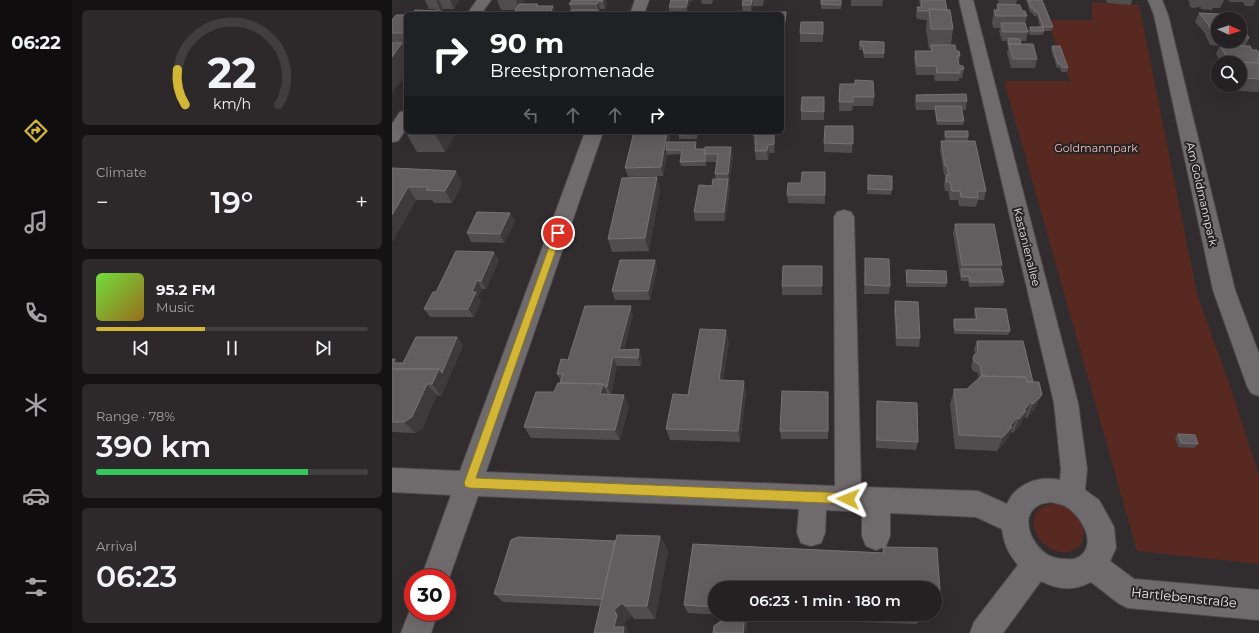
<!DOCTYPE html>
<html lang="en">
<head>
<meta charset="utf-8">
<style>
  body { margin:0; font-family:Montserrat,sans-serif; background:#2d292a; color:#f1f3f6; height:100vh; display:flex; flex-direction:column; font-size:15px; white-space:nowrap }
  * { box-sizing:border-box; margin:0 }
  p { font-size:13px; color:#a3a3a5 }
  .icon { flex:none; width:22px; height:22px; fill:none; stroke:currentColor; stroke-width:2; stroke-linecap:round; stroke-linejoin:round }
  .map { position:relative; flex:1; overflow:hidden }
  .details { display:flex; flex-direction:column; gap:10px; padding:10px; background:#141213; width:320px }
  .details>* { flex:none }
  .guide { position:absolute; left:12px; top:12px; width:380px; height:122px; border-radius:6px; box-shadow:0 4px 16px #0002,0 0 0 1px #423e40; background:#202124; color:#fff; overflow:hidden }
  .needle { width:26px; rotate:93deg }
  .buttons { position:absolute; left:819px; top:12px; display:grid; gap:8px }
  .buttons a { display:grid; place-items:center; width:36px; height:36px; border-radius:50%; background:#252122; box-shadow:0 4px 16px #0002,0 0 0 1px #423e40; font-size:20px }
  .speed { position:absolute; left:12px; top:569px; display:flex; gap:8px; font-size:20px; font-weight:700; text-align:center }
  .speed>* { display:grid; place-content:center; width:52px; height:52px; border-radius:50%; background:#252122; box-shadow:0 4px 16px #0002,0 0 0 1px #423e40; line-height:1 }
  .speed .limit { border:6px solid #d22; background:#fff; color:#111 }
  .pin { position:absolute; display:grid; place-items:center; width:34px; height:34px; color:#fff; margin:-17px; border:2px solid #fff; border-radius:50%; box-shadow:0 1px 4px #0007 }
  .me { position:absolute; width:44px; margin:-22px; rotate:272deg; stroke-linejoin:round; filter:drop-shadow(0 0 3px #0008) }
  .turn { display:flex; align-items:center; gap:14px; height:84px; padding:0 20px; font-size:18px }
  .turn .icon { width:52px; height:52px; stroke-width:2.5 }
  .turn b { display:block; font-size:28px; line-height:34px }
  .lanes { display:flex; align-items:center; height:38px; padding:0 20px; background:#0003; justify-content:center; gap:20px; direction:ltr }
  .lanes .off { opacity:.35 }
  .big { font-size:30px; font-weight:600; line-height:1.1 }
  .details .widget { flex:1; display:flex; flex-direction:column; justify-content:center; gap:6px; min-width:0; padding:0 14px; border-radius:6px; background:#2d292a }
  .details .dial { align-items:center; gap:0 }
  .dial svg { height:104px; overflow:visible; fill:none; stroke:#423e40; stroke-width:7; stroke-linecap:round; text-anchor:middle }
  .dial text { fill:#f1f3f6; stroke:none }
  .song { display:flex; align-items:center; gap:12px }
  .cover { width:48px; height:48px; border-radius:6px; background:linear-gradient(135deg,hsl(100 70% 55%),hsl(40 70% 35%)) }
  .played { height:4px; border-radius:2px; background:linear-gradient(90deg,#d3b635 40%,#423e40 40%) }
  .keys { display:flex; justify-content:space-around; direction:ltr }
  .heat { display:flex; justify-content:space-between; align-items:center; font-size:22px; direction:ltr }
  .charge { height:6px; border-radius:3px; background:linear-gradient(90deg,#34c759 78%,#423e40 0) }
  .trip { position:absolute; left:316px; top:581px; width:234px; height:40px; border-radius:20px; background:#252122; box-shadow:0 4px 16px #0002,0 0 0 1px #423e40; font-weight:600; line-height:40px; text-align:center }
  main { display:flex; flex:1; min-height:0 }
  .tab-bar { display:flex; flex-direction:column; width:72px; justify-content:space-around; align-items:center; background:#0f0d0e; color:#a3a3a5 }
  .tab-bar .icon { width:28px; height:28px }
  .tab-bar .current { color:#d3b635 }
  .tab-bar b { font-size:18px; color:#f1f3f6 }
  .map>svg:first-child { display:block }
  .green { fill:#572921 }
  .lines { fill:none; stroke-linecap:round; stroke-linejoin:round }
  .minor-casing { stroke:#4f4b4d; stroke-width:2 }
  .minor { fill:#6f6a6c; fill-rule:evenodd }
  .wall { fill:#514d4e }
  .shaded-wall { fill:#3e393a }
  .building { fill:#625d5e; stroke:#777274 }
  .route { fill:#d3b635; stroke:#897622 }
  .labels { text-anchor:middle; stroke-width:4; stroke-linejoin:round; paint-order:stroke }
  .park-label { font-size:11px; fill:#f1c0b6; stroke:#272224 }
  .street-label { font-size:11px; fill:#eae6e8; stroke:#272224 }
  .near-street-label { font-size:13px; fill:#eae6e8; stroke:#272224 }
</style>
</head>
<body>
<main>
<nav class="tab-bar">
<b>06:22</b>
<svg class="icon current" aria-label="directions" viewBox="0 0 24 24"><path d="M12 3l9 9-9 9-9-9zM9 14v-3h6M13 9l2 2-2 2"/></svg>
<svg class="icon" aria-label="music" viewBox="0 0 24 24"><path d="M9 18V5l10-2v13"/><circle cx="6" cy="18" r="3"/><circle cx="16" cy="16" r="3"/></svg>
<svg class="icon" aria-label="phone" viewBox="0 0 24 24"><path d="M5 4h4l2 5-3 2q2 4 5 5l2-3 5 2v4C11 20 4 13 5 4z"/></svg>
<svg class="icon" aria-label="climate" viewBox="0 0 24 24"><path d="M12 3v18M4 7l16 10M4 17L20 7"/></svg>
<svg class="icon" aria-label="car" viewBox="0 0 24 24"><path d="M5 17H2v-5l4-1 3-4h7l3 4 3 1v5h-3M9 17h6M6 11h13"/><circle cx="7" cy="17" r="2"/><circle cx="17" cy="17" r="2"/></svg>
<svg class="icon" aria-label="filters" viewBox="0 0 24 24"><path d="M4 7h16M4 17h16"/><circle cx="9" cy="7" r="2"/><circle cx="15" cy="17" r="2"/></svg>
</nav>
<section class="details">
<div class="widget dial"><svg viewBox="0 0 100 80">
<path d="M14 69A42 42 0 1 1 86 69"/>
<path d="M14 69A42 42 0 0 1 8 42" stroke="#d3b635"/>
<text x="50" y="56" font-size="32" font-weight="700">22</text>
<text x="50" y="72" font-size="11">km/h</text>
</svg></div>
<div class="widget"><p>Climate</p>
<div class="heat"><a>−</a><b class="big">19°</b><a>+</a></div>
</div>
<div class="widget">
<div class="song"><i class="cover"></i><div><b>95.2 FM</b><p>Music</p></div></div>
<div class="played"></div>
<div class="keys"><svg class="icon" aria-label="previous" viewBox="0 0 24 24"><path d="M18 5L8 12l10 7zM5 5v14"/></svg><svg class="icon" aria-label="pause" viewBox="0 0 24 24"><path d="M8 5v14M16 5v14"/></svg><svg class="icon" aria-label="next" viewBox="0 0 24 24"><path d="M6 5l10 7-10 7zM19 5v14"/></svg></div>
</div>
<div class="widget"><p>Range · 78%</p><b class="big">390 km</b><div class="charge"></div></div>
<div class="widget"><p>Arrival</p><b class="big">06:23</b></div>
</section>
<div class="map">
<svg width="867" height="633" viewBox="0 0 867 633">
  <rect width="100%" height="100%" fill="#312c2e"/>
  <path class="green" d="M700 2 747 5 805 294 838 386 867 475V564L745 551 612 81H678L655 20H700Z
    M660 504C677 505 696 519 691 538 690 543 687 548 682 550 652 564 620 511 660 504Z"/>
  <g class="lines">
    <g class="minor-casing">
      <path id="minor" d="M85 0H99L89 14H75Z
        M243 0H257L252 14H238Z
        M567 0H581L686 403 695 469 693 490 707 500 722 527 724 548 718 561 742 579 867 590V620L736 608 726 603 699 582C681 591 667 590 649 581L611 633H578L582 622 626 565C616 553 612 544 610 529L584 517 498 513V536L494 546 484 550 474 546 470 536V512L434 510 433 533 429 543 419 546 409 543 405 533 407 509 86 496 55 584V578H29L59 495 0 492V468L68 471 193 132H211L94 472 443 486 442 217 445 212 452 210 459 212 462 217 469 487 586 491 615 504C623 484 647 475 668 480L669 469 662 403ZM659 502C663 503 667 504 671 505 689 513 708 546 685 558 681 560 678 559 673 559 667 559 662 558 656 555 640 546 626 516 647 505 650 503 655 503 659 502Z
        M756 0H770L776 15 843 290 867 354V396L859 393 855 386 821 290 762 15Z
        M14 111V129L6 141 0 142V124L8 112Z
        M21 602V612H46L39 633H9Z"/>
    </g>
    <use href="#minor" class="minor"/>
  </g>
  <path class="wall" d="M33 0H67L62 9H51L49 11H44L43 9H37Z
    M105 0H133L131 4 147 6 163 11 161 14H95L124 13 123 11V10H109Z
    M180 0H214L215 4 213 9H208L207 12V14H177L179 10 177 4Z
    M279 0H300V1H298L295 11H277V7Z
    M309 0H321L320 4H310Z
    M351 0H372L371 6H361L359 13H351L350 5Z
    M429 0H449V9H429Z
    M459 0H491L490 6H459Z
    M527 0H553L555 10 561 29 559 45 568 56 567 63V65L572 69 570 78H567V81H543L542 75H524L522 60 523 51H538L539 49H537L534 29 535 20 525 19 524 16 525 7H528Z
    M606 0H625L624 5 635 16 633 24 636 32 634 41H628L629 44 645 59 643 68H619L615 53 616 49 615 43V41H610L607 31 608 28H601L600 22 602 10H604L605 4H607Z
    M634 0H650L661 27 659 31H652L651 35H638L636 31 638 27H648L645 16H642L640 13 638 12Z
    M714 0H740L739 5 715 3Z
    M796 0H832L828 8H821L820 10 809 9V7L800 8 797 6 798 3Z
    M836 0H867H864L861 6H853L851 2H838Z
    M394 12 393 26H390V14Z
    M807 13 826 19V41H848V31L857 38 853 46 860 50 867 52V92L846 91 843 85H848V63H829L824 53 828 46 818 45 812 32 803 22Z
    M14 15V73L0 93V20Z
    M431 22V42H408V33Z
    M468 41 492 53V58H472L471 50H467Z
    M660 46 676 68 675 72H669L668 68H665L659 50Z
    M448 84 482 97 481 106H461L460 111H447Z
    M524 95 575 101 574 110H570L572 121 571 125H545L543 110H524L523 103Z
    M432 97V120H409V111Z
    M461 126 460 153 432 152V143Z
    M14 129V132H64L53 152H25L13 131Z
    M553 131 576 137V141L594 191 592 200H586L584 207 567 206 566 200H558L556 191H553L552 184 554 175H552L548 150 549 141H553L552 135Z
    M306 132 305 139H287V135Z
    M361 135H379L383 143 382 153H377L376 160H364L363 151V144H362Z
    M278 136 277 142H304V149L341 156 337 183 338 188 333 221H303L302 212 324 179 323 174 325 162H314V166H289L288 162 289 154 275 155 271 176 236 177 233 168Z
    M0 168 64 171 70 184 60 203H42L40 200H24L0 242Z
    M433 172V204L396 203 395 195 409 183Z
    M476 175 500 190 499 195 475 194Z
    M265 177 268 190 257 251 220 252 216 239Z
    M118 213 123 221 112 243 79 242 75 233Z
    M563 224 610 265 609 269 612 282 611 286 577 287 576 281H569L561 233Z
    M102 252 107 260 94 289H90L86 297 89 301 82 317H38L32 309 44 292Z
    M473 258 498 286 497 294H472Z
    M263 260 265 269 258 300H223L220 291Z
    M430 266V295H390V286Z
    M514 270 555 283 554 287H514Z
    M503 301 528 338 527 347 504 346 502 310Z
    M583 308 618 331 616 335 562 334 561 323 562 319H583L582 313Z
    M241 314 232 350 250 358 249 366H225L219 394 237 406 228 440 139 438 132 427 162 392 168 383 169 381 165 374 176 360Z
    M65 337 71 346 49 396 45 395 30 429 23 433 0 432V359L6 363H11Z
    M585 341H631L643 409 635 418 633 417 631 419 628 425 621 433 619 432 617 435 614 441 605 451 563 449 558 404 562 389H575L587 378 586 373 581 371 579 367 582 355H583L582 349Z
    M337 342 331 380 354 392 348 442 278 440 274 429 296 395Z
    M436 392V439H389L388 431Z
    M485 401 526 442 524 450 484 448V408Z
    M786 434 806 444 802 448 786 447 783 437Z
    M268 536 276 551 263 619H242L240 616 232 623 235 627V630L208 606 111 602 102 594 223 541Z
    M301 544 490 553 491 547 545 548 548 591 545 600 543 599V588H323V614H528V616L525 624 356 618 354 633H321L322 626 332 619 333 615 296 613 292 605Z"/>
  <path class="shaded-wall" d="M44 0H47L51 9 49 11Z
    M58 0H67L62 9Z
    M124 0H133L127 10Z
    M210 0H214L215 4 213 9 211 1Z
    M296 0H298V1L295 11 294 7Z
    M360 0 361 6 359 13V5Z
    M206 1 208 9 207 12V14H205L206 10 205 4Z
    M161 6 163 11 161 14H160L159 11Z
    M49 11 51 14H46Z
    M10 43 14 51V73L0 93V57Z
    M42 132H64L53 152Z
    M275 132H277L278 136 276 150H274L275 155 271 176 269 167Z
    M305 132H306L305 139Z
    M382 134 383 143 382 153Z
    M376 145 377 153 376 160 375 151Z
    M339 147 341 156 337 183 336 174Z
    M64 171 70 184 60 203 53 191Z
    M265 177 268 190 257 251 253 238Z
    M336 179 338 188 333 221 332 212Z
    M16 187 24 200 0 242V215Z
    M118 213 123 221 112 243 108 234Z
    M102 252 107 260 94 289 89 281Z
    M263 260 265 269 258 300 256 291Z
    M85 280 90 289 86 297 89 301 82 317 76 309 80 292Z
    M239 306 241 314 230 358 227 350Z
    M334 330 337 342 329 392 327 380Z
    M65 337 71 346 49 396 40 384 47 369Z
    M247 349 250 358 249 366 246 358Z
    M221 357 225 366 219 395 215 387Z
    M3 359 10 368 1 363Z
    M352 381 354 392 348 442 346 431Z
    M35 384 45 395 30 429 23 433 12 422Z
    M211 384 216 395 208 394Z
    M232 395 237 406 228 440 223 430Z
    M650 395 643 409 635 418 641 404Z
    M639 402 633 417 631 419 628 425 621 433 627 419 632 410Z
    M625 418 619 432 617 435 614 441 605 451 611 437 618 426Z
    M268 536 276 551 263 619 255 606Z
    M230 603 240 616 232 623 235 627V630L237 633H228L222 627V610Z
    M353 614H355L356 618 354 633H351Z"/>
  <path class="building" d="M180 0H211V1H206L205 4H177Z
    M279 0H296L294 7H277Z
    M351 0H360L359 5H350Z
    M429 0H449V5L429 4Z
    M529 0H553L555 10 537 9 536 11H526L525 7H530Z
    M636 0H650L661 27H651L646 12H643L641 8H639Z
    M127 4H146L144 6H161L159 11H123Z
    M605 4 628 5 630 11H633L635 16H604L602 10H607Z
    M537 9 558 10 561 29H539Z
    M23 10 49 11 46 14H20Z
    M179 10H206L205 14H177Z
    M374 12H394L393 22H390V14H374Z
    M96 13H124L123 14H95Z
    M283 13H309V14H283Z
    M807 13 843 15 845 19H826V37H822L816 24Z
    M4 15H14V33H0V20Z
    M409 22H431V34L408 33Z
    M609 23H633L636 32H611Z
    M638 27H651L652 31H639Z
    M848 31H853L857 38H848Z
    M616 38 628 39 629 44H617V45Z
    M468 41 492 42V53H472L471 46H468Z
    M0 43H10L0 57Z
    M617 44H641L645 59H621Z
    M539 45H563L564 51H567L568 56H565L567 65 571 66 572 69H568V73H545L544 66H525L523 51H540Z
    M828 45 858 46 860 50H865L866 52H867V59H865L867 63 837 62Z
    M660 46H668L676 68 670 67 669 64H666Z
    M842 61 867 63V79L853 78 848 71V63H843Z
    M463 80 481 81 482 97H461V102H447L448 84H463Z
    M574 94 575 101H525L524 95Z
    M410 97H432V112L409 111Z
    M543 106H569L572 121H545Z
    M433 126H461V144L432 143Z
    M553 131H576V137H554Z
    M242 132H275L269 167 233 168Z
    M287 132H305V134L287 135Z
    M362 132H379L378 135 382 134V144L376 145 375 151H363L364 135H361Z
    M549 141H583L594 191H585L586 198 569 197 568 191H560L558 182H554V175H557L555 166H553Z
    M275 142H304L303 149H313V161L288 162 290 150H274Z
    M313 147H339L336 174H323L326 154H313Z
    M0 168 64 171 53 191 34 190 36 187H16L0 215Z
    M410 172H433V195H395L396 183H409Z
    M476 175 500 176V190L476 189Z
    M265 177 253 238 216 239 230 178Z
    M321 179H336L332 212H302L307 185 320 186Z
    M85 212 118 213 108 234 75 233Z
    M563 224H602L610 265H570Z
    M64 251 102 252 89 281 85 280 80 292H84L76 309H32L41 292H44Z
    M473 258 497 259 498 286 473 285Z
    M228 260H263L256 291H220Z
    M391 266H430V286H390Z
    M569 269H609L612 282H578L577 276 570 277Z
    M514 270 554 271 555 283 515 282Z
    M503 301 526 302 528 338H505Z
    M193 306H239L227 350 247 349 246 358 221 357 215 387H213L211 384 168 383 171 374H165L169 359 176 360Z
    M583 308 614 309 618 331 563 330 562 319H585Z
    M308 329 334 330 327 380 352 381 346 431 274 429 281 394 296 395Z
    M24 337H65L50 373 47 369H0V359H3L1 363H11Z
    M585 341H631L641 382H635L634 377 590 376 588 365 583 362 581 359 582 355 586 353Z
    M0 369H47L40 384H35L20 417 12 422H0Z
    M589 376 634 377 635 382H647L650 395 641 404 639 402 632 410 634 411 627 419 625 418 618 426 620 427 611 437 567 435 562 389H575Z
    M166 383 211 384 208 394 232 395 223 430 132 427 144 392H162Z
    M390 391 436 392V431H388Z
    M485 401 525 403 526 442 485 440Z
    M786 434 803 435 806 444 789 443Z
    M225 535 268 536 255 606H233L230 603 222 610 225 615 222 627H232L231 633H202Z
    M126 537 223 541 210 599 102 594 119 540Z
    M301 544 492 553 491 547 545 548 548 591H543V588H323V607L292 605Z
    M333 614H353L351 633H321L322 626 332 619Z
    M463 614H528V616Z"/>
  <path class="route" d="M166 230 170 233 84 478 456 493 460 495 462 499 460 502 456 504 77 488 73 486 72 483 162 233Z"/>
  <g class="labels">
    <g class="park-label">
      <text x="704" y="152">Goldmannpark</text>
    </g>
    <g class="street-label">
      <text transform="translate(810 194) rotate(77)" y="4">Am Goldmannpark</text>
      <text transform="translate(635 247) rotate(76)" y="4">Kastanienallee</text>
    </g>
    <g class="near-street-label">
      <text transform="translate(792 597) rotate(6)" y="5">Hartlebenstraße</text>
    </g>
  </g>
</svg>
<div class="buttons">
<a><svg class="needle" viewBox="-14 -14 28 28"><path d="M0-13l5 13h-10z" fill="#e53935"/><path d="M0 13l5-13h-10z" fill="#a3a3a5"/></svg></a>
<a><svg class="icon" aria-label="search" viewBox="0 0 24 24"><circle cx="10" cy="10" r="6"/><path d="M15 15l6 6"/></svg></a>
</div>
<div class="speed"><div class="limit">30</div></div>
<div class="pin" style="left:166px;top:233px;background:#d93025"><svg class="icon" aria-label="arrive" viewBox="0 0 24 24"><path d="M6 21V4h12l-3 4 3 4H6"/></svg></div>
<svg class="me" style="left:456px;top:499px" viewBox="-20 -20 40 40"><path d="M0-17L14 15 0 8-14 15z" fill="#d3b635" stroke="#fff" stroke-width="4"/></svg>
<div class="trip">06:23 · 1 min · 180 m</div>
<div class="guide">
<div class="turn"><svg class="icon" aria-label="right" viewBox="0 0 24 24"><path d="M7 20v-9h11M14 6l5 5-5 5"/></svg><div><b>90 m</b>Breestpromenade</div></div>
<div class="lanes"><svg class="icon off" aria-label="left" viewBox="0 0 24 24"><path d="M17 20v-9H6M10 6l-5 5 5 5"/></svg><svg class="icon off" aria-label="ahead" viewBox="0 0 24 24"><path d="M12 20V5M6 11l6-6 6 6"/></svg><svg class="icon off" aria-label="ahead" viewBox="0 0 24 24"><path d="M12 20V5M6 11l6-6 6 6"/></svg><svg class="icon" aria-label="right" viewBox="0 0 24 24"><path d="M7 20v-9h11M14 6l5 5-5 5"/></svg></div>
</div>
</div>
</main>
</body>
</html>
